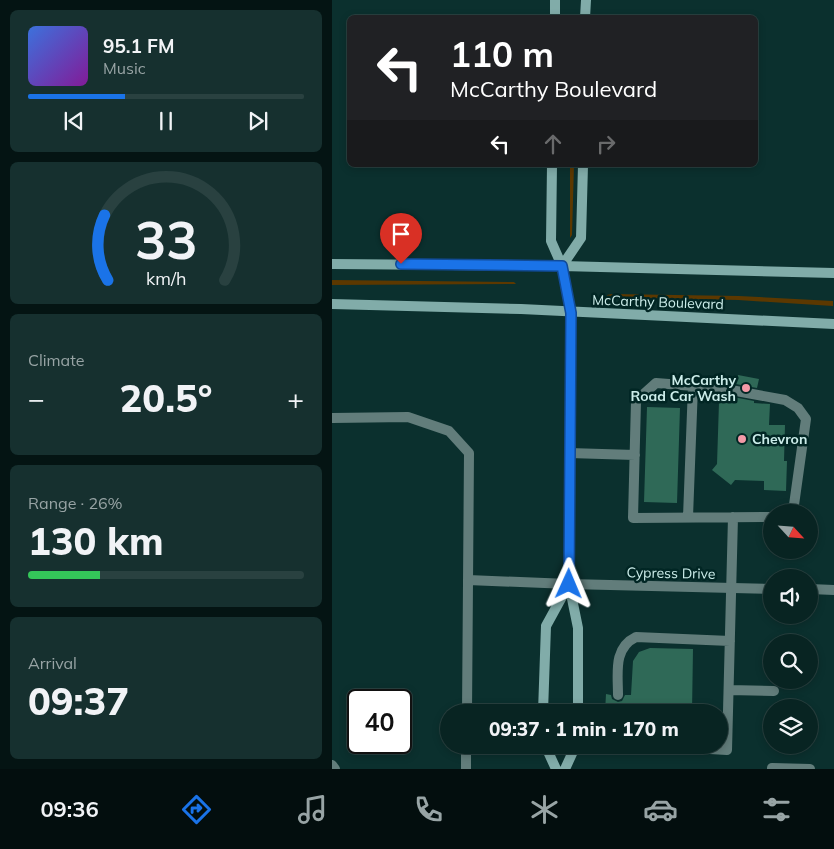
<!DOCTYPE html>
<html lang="en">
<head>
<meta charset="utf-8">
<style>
  body { margin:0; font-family:Mulish,sans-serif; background:#16302f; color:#f1f3f6; height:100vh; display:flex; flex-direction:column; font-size:19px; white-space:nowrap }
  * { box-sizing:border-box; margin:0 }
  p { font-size:16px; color:#98a4a5 }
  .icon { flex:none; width:28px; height:28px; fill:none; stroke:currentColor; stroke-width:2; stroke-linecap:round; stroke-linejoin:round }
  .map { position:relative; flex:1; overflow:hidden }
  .panel { display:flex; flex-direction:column; gap:10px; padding:10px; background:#041413; width:332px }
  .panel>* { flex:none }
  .guide { position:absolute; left:15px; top:15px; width:411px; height:152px; border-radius:8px; box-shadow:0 2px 8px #0003,0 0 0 1px #294140; background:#202124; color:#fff; overflow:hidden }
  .needle { width:32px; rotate:116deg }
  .fabs { position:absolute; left:431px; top:504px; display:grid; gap:10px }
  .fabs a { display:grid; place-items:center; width:55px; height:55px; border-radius:50%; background:#082422; box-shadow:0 2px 8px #0003,0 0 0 1px #294140; font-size:25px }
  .speed { position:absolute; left:15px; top:689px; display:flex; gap:10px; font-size:25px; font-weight:700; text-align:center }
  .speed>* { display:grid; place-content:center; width:65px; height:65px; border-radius:50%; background:#082422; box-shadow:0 2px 8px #0003,0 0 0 1px #294140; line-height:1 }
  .speed .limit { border:2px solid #111; border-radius:8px; background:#fff; color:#111 }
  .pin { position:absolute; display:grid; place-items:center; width:42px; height:42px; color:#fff; margin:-51px -21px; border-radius:50% 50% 50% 0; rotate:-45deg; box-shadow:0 0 5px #0007 }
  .pin .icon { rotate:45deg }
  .me { position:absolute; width:55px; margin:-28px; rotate:1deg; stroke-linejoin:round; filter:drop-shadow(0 0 4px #0008) }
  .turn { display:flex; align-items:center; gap:18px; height:105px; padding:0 20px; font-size:22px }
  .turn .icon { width:65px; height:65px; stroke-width:2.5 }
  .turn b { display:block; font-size:35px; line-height:42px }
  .lanes { display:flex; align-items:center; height:48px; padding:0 20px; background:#0003; justify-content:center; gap:25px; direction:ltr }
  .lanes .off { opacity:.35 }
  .big { font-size:38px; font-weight:800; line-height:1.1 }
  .panel .widget { flex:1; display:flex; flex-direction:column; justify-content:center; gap:8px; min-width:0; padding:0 18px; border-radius:8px; background:#16302f }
  .panel .dial { align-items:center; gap:0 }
  .dial svg { height:130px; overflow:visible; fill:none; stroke:#294140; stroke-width:7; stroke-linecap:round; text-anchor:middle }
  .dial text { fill:#f1f3f6; stroke:none }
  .song { display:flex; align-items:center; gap:15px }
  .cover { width:60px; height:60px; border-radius:8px; background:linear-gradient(135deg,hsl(220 70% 55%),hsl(290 70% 35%)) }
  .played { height:5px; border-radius:2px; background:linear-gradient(90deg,#1a73e8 35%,#294140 35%) }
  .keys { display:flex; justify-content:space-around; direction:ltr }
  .heat { display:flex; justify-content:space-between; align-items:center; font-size:28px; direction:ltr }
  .charge { height:8px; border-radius:4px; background:linear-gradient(90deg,#34c759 26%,#294140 0) }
  .trip { position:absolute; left:108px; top:704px; width:288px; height:50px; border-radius:25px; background:#082422; box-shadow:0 2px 8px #0003,0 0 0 1px #294140; font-weight:800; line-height:50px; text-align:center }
  .tab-bar { display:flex; height:80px; justify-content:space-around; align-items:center; background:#030e0e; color:#98a4a5 }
  .tab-bar .icon { width:35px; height:35px }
  .tab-bar .on { color:#1a73e8 }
  .tab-bar b { font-size:22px; color:#f1f3f6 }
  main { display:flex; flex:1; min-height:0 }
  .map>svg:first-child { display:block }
  .green { fill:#5c3800 }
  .building { fill:#2f6957 }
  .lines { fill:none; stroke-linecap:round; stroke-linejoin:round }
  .lane { stroke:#627d7b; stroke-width:10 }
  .street { stroke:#627d7b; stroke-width:10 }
  .secondary { stroke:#81aca9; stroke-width:10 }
  .route-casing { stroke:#114b97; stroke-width:12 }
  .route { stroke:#1a73e8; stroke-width:9 }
  .poi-dot { fill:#f39aa7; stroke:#012624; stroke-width:2 }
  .labels { text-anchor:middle; stroke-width:5; stroke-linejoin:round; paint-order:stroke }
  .street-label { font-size:14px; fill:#ccedea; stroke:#012624 }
  .poi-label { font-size:14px; font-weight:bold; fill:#ccedea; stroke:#012624; text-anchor:end }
</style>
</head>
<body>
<main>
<section class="panel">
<div class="widget">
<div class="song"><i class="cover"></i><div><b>95.1 FM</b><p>Music</p></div></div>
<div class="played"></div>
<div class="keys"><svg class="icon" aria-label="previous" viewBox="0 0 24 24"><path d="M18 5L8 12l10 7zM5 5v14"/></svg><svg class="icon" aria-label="pause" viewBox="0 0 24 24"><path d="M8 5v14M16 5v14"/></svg><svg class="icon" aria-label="next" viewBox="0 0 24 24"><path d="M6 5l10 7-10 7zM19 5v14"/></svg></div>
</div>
<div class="widget dial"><svg viewBox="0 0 100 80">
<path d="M14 69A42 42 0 1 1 86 69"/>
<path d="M14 69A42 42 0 0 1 12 29" stroke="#1a73e8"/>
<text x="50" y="56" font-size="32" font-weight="700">33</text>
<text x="50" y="72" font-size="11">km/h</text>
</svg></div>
<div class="widget"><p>Climate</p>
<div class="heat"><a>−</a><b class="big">20.5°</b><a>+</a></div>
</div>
<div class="widget"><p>Range · 26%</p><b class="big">130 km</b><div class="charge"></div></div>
<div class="widget"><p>Arrival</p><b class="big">09:37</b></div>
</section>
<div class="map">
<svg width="502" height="769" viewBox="0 0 502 769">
  <rect width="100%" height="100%" fill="#0b302e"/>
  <path class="green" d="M238 165H242L240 235 238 238Z
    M0 280 182 282 184 284 0 285Z
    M280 294 407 296 501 301V306L406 300 275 297V295Z"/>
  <path class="building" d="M406 375 427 379 425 388 404 384Z
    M401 397 422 401V403L438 404 437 425H453L452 461H455L454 491 432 490V481L403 480 399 485 380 470 385 464 387 402 400 403Z
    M315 407 348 408 345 503 312 502Z
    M318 648 361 649 360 712H273L274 694 279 695 280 699 286 702 290 701 293 695H299L301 661 307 652Z"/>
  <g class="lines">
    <path class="lane" d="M0 418 76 417 117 431 137 453 135 712
      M237 453 303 455
      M356 517 361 386
      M440 517 301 518 304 401 324 383 388 388 453 400 466 408 474 419 461 512
      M136 580 237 584
      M397 690 442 691
      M286 695C286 673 281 648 304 637L398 641
      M308 745 395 750 401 517
      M0 765 3 769
      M440 768 478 769
      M134 769V745"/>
    <path class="street" d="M237 584 440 589
      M478 589 502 590"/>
    <path class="secondary" d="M223 18V0
      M253 18 254 0
      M220 165 219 241 230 266 239 313 237 584 246 628V712
      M0 264 230 266 502 273
      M230 266 249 238 251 165
      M0 304 189 309 502 324
      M211 712 214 626 237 584
      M213 745 224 769
      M233 769 244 745"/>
  </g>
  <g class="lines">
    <g class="route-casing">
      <path id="route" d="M69 264 230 266 239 313 237 584"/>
    </g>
    <use href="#route" class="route"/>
  </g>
  <g class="poi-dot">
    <circle cx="414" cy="388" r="5"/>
    <circle cx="410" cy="439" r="5"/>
  </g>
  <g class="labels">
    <g class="street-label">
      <text transform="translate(326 302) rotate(2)" y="5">McCarthy Boulevard</text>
      <text transform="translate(339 573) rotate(1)" y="5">Cypress Drive</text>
    </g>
    <g class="poi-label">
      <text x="404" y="385">McCarthy<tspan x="404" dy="16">Road Car Wash</tspan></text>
      <text x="420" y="444" text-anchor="start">Chevron</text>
    </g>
  </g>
</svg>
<div class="fabs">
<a><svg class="needle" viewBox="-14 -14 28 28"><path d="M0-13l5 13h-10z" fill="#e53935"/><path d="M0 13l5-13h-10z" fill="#98a4a5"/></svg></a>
<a><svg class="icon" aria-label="sound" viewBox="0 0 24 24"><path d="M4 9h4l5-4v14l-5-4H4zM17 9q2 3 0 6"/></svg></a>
<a><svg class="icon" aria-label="search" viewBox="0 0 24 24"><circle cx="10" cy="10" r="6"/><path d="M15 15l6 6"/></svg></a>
<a><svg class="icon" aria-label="layers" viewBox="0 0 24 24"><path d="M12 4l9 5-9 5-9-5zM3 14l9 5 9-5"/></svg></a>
</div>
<div class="speed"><div class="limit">40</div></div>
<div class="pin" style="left:69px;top:264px;background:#d93025"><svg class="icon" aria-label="arrive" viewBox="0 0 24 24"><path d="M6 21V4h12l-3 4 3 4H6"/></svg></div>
<svg class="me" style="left:237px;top:584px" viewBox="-20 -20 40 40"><path d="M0-17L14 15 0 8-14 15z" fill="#1a73e8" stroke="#fff" stroke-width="4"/></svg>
<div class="trip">09:37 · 1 min · 170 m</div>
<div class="guide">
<div class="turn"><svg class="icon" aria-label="left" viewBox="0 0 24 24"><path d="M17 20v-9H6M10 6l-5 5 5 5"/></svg><div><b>110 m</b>McCarthy Boulevard</div></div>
<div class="lanes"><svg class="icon" aria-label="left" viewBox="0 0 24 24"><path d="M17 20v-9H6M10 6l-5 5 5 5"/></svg><svg class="icon off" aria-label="ahead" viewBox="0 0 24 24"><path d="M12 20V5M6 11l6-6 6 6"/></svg><svg class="icon off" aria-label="right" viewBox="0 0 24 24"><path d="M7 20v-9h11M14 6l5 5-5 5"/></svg></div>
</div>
</div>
</main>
<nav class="tab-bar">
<b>09:36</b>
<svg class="icon on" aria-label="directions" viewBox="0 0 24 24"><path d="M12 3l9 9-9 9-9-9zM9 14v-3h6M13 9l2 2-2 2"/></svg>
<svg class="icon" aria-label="music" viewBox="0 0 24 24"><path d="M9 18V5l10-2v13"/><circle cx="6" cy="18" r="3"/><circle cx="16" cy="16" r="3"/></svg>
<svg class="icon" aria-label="phone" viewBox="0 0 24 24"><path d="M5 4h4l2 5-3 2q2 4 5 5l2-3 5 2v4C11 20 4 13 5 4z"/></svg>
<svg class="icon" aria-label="climate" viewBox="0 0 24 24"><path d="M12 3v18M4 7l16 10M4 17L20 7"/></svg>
<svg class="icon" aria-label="car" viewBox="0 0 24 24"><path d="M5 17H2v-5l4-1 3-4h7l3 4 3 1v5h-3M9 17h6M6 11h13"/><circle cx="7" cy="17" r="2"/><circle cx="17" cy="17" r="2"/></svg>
<svg class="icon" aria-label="filters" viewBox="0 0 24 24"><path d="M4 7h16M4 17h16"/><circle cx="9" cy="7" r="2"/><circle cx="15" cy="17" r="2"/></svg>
</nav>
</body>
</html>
